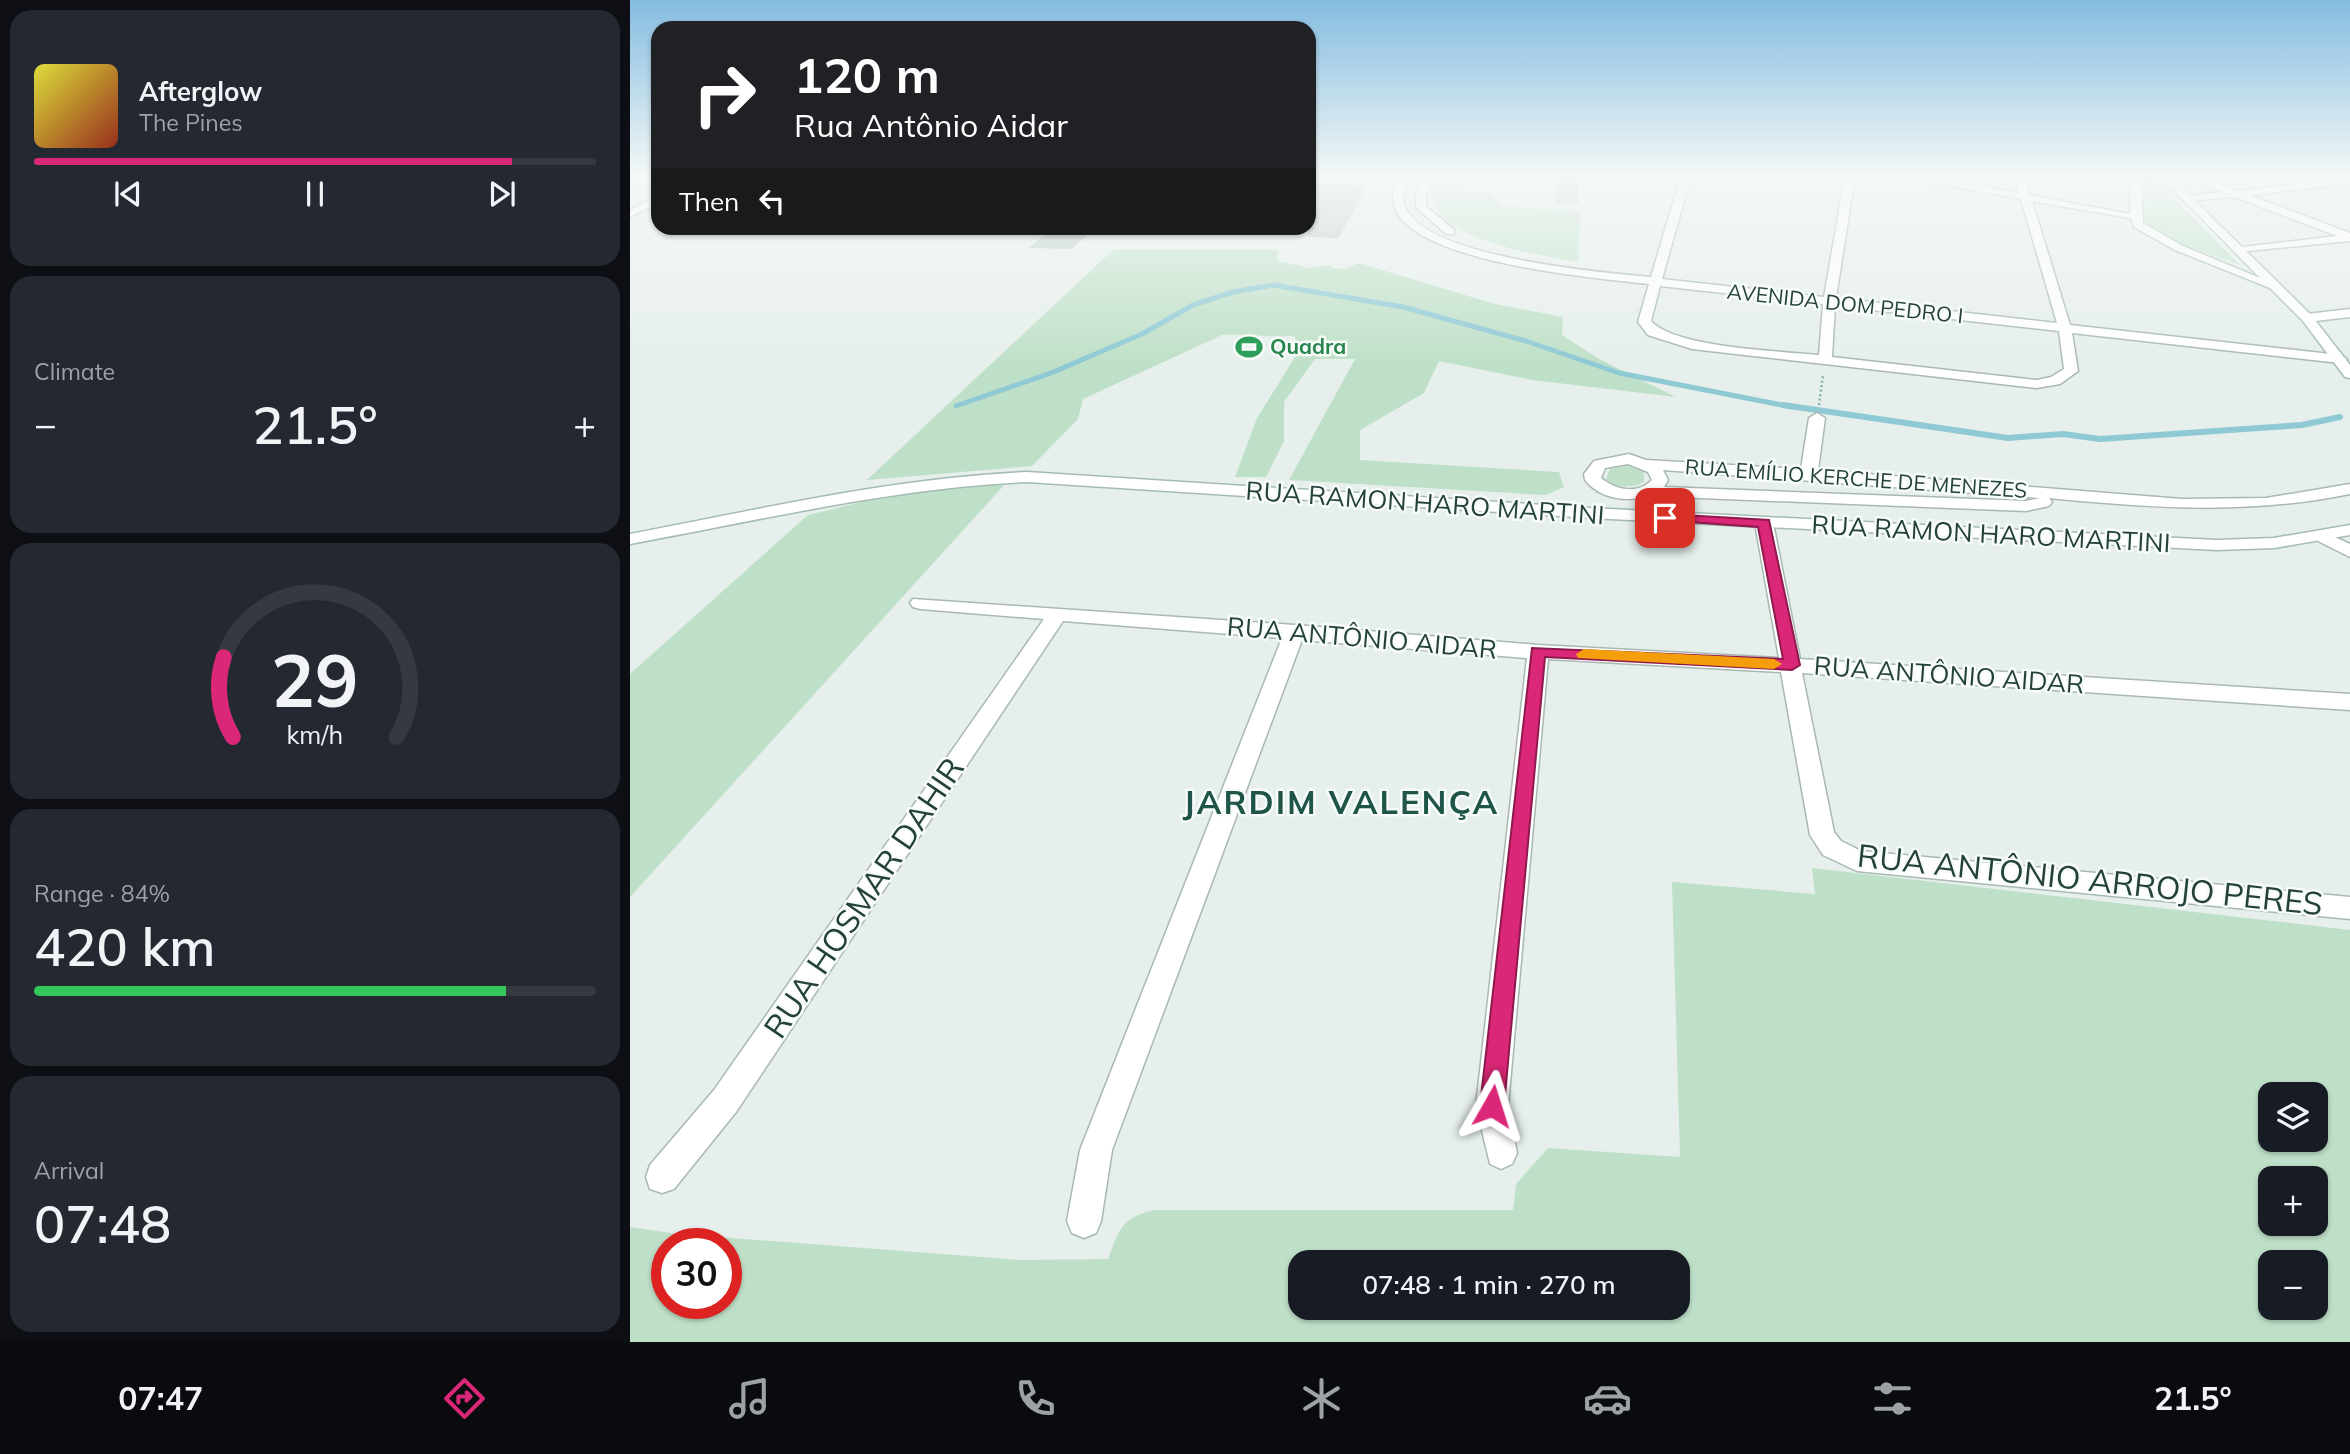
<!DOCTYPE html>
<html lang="en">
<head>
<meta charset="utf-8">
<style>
  body { margin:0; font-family:Mulish,sans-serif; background:#242831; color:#f1f3f6; height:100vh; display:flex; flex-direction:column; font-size:26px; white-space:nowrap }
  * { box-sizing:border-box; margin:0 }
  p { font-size:23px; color:#9ea1a6 }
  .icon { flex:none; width:38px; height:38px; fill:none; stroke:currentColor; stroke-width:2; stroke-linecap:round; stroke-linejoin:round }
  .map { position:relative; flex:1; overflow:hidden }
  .drawer { display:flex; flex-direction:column; gap:10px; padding:10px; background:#0d0f14; width:630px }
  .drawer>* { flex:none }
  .hud { position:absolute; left:21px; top:21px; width:665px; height:214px; border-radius:21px; box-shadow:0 2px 5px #0004; background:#202124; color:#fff; overflow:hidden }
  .controls { position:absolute; left:1628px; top:1082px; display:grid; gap:14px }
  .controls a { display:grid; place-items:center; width:70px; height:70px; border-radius:14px; background:#171b24; box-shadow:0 2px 5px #0004; font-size:35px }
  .speed { position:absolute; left:21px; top:1228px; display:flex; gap:14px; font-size:35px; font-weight:700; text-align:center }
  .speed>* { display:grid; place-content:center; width:91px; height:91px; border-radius:50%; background:#171b24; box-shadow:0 2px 5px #0004; line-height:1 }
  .speed .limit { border:10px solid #d22; background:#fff; color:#111 }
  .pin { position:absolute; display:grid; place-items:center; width:60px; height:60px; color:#fff; margin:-30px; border-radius:14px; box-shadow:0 4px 10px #0006 }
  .me { position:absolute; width:77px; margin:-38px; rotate:6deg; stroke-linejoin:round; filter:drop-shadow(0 0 5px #0008) }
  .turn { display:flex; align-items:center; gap:24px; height:147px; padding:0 28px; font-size:32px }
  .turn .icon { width:91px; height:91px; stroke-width:2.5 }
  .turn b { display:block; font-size:49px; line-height:60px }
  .then { display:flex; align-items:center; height:66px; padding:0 28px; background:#0003; gap:14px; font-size:26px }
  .big { font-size:52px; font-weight:600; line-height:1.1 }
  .drawer .tile { flex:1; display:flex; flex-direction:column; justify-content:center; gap:10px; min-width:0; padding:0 24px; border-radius:21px; background:#242831 }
  .drawer .dial { align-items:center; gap:0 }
  .dial svg { height:182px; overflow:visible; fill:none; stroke:#363941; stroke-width:7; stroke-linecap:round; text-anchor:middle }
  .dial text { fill:#f1f3f6; stroke:none }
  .song { display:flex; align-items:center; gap:21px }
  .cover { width:84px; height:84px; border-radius:10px; background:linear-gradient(135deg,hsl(60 70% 55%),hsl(10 70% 35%)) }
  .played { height:7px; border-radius:4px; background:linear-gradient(90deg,#db2777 85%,#363941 85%) }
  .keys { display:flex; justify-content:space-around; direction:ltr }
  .heat { display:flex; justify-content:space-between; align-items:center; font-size:38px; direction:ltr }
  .charge { height:10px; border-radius:5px; background:linear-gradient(90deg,#34c759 84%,#363941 0) }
  .trip { position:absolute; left:658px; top:1250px; width:402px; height:70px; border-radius:21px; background:#171b24; box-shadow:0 2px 5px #0004; font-weight:600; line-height:70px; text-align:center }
  .dock { display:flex; height:112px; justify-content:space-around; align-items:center; background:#090b0e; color:#9ea1a6 }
  .dock .icon { width:49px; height:49px }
  .dock .on { color:#db2777 }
  .dock b { font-size:32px; color:#f1f3f6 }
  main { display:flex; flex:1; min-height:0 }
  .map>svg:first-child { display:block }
  .green { fill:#bfe0c8; fill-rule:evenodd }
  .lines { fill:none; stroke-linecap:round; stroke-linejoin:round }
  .stream-far1 { stroke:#8ec9d4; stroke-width:5 }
  .stream { stroke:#8ec9d4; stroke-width:6 }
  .building { fill:#bbcac4; stroke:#b8c9c2; stroke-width:2 }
  .minor-casing { stroke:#a8b8b2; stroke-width:3 }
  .tertiary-casing { stroke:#a8b8b2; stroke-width:3 }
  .secondary-casing { stroke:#a4bbb3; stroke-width:3 }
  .path { stroke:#86b3a5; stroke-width:2.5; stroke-dasharray:2 2.5; stroke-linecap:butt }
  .minor { fill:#fff; fill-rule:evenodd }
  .tertiary { fill:#fff; fill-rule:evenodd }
  .secondary { fill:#fff; fill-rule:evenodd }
  .route { fill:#db2777; stroke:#8e194d; stroke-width:2 }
  .slow { fill:#f59e0b }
  .labels { text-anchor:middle; stroke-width:5; stroke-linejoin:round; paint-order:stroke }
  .far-street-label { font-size:21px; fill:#24423a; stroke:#f7fbf9 }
  .far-leisure-label { font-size:21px; font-weight:bold; fill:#27864d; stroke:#f7fbf9; text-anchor:start }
  .street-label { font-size:26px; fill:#24423a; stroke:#f7fbf9 }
  .near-street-label { font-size:32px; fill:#24423a; stroke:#f7fbf9 }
  .district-label { font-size:33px; font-weight:bold; letter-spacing:2px; fill:#1f5548; stroke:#f7fbf9 }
</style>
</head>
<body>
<main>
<section class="drawer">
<div class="tile">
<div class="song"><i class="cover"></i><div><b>Afterglow</b><p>The Pines</p></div></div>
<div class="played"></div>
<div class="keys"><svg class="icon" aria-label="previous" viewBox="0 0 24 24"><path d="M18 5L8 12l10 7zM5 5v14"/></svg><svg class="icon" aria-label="pause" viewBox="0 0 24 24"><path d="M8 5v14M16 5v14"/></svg><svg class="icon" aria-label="next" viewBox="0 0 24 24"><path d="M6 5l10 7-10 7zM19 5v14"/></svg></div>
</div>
<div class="tile"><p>Climate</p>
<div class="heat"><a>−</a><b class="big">21.5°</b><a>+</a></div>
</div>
<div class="tile dial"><svg viewBox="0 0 100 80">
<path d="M14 69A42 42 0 1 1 86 69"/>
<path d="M14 69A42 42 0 0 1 10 34" stroke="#db2777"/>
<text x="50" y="56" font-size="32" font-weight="700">29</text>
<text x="50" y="72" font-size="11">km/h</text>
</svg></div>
<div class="tile"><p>Range · 84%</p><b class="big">420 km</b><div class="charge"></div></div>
<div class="tile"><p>Arrival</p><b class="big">07:48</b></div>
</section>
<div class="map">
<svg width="1720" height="1342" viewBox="0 0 1720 1342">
  <rect width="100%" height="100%" fill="#e6efeb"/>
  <path class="green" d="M1515 176H1522L1610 265 1545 242 1514 222Z
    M802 191 859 192 874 206 950 212 948 262C911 255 800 240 802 191Z
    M483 250H648V261L680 268 701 265 702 268 714 269 729 263 865 304 933 317 932 335 969 359 1046 397 902 380 809 361 794 393 730 430V460L929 472 934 487 916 495 659 480 725 359H685L654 402V441L636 477H605L627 418 670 349 664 336C639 338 616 333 592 335L453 399 448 419 402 466 237 480Z
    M997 466 1014 472V482C1001 489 987 488 976 479L980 469Z
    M376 483 0 897V674L178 515 256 496Z
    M1182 868 1720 930V1342H0V1227L48 1234 392 1260 478 1259C490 1229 490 1219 523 1210H883L886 1184 918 1148 1050 1157 1042 882 1185 894ZM1640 1094H1685V1139H1640ZM1640 1178H1685V1223H1640ZM37 1244H96V1304H37ZM670 1262H1048V1307H670ZM1640 1262H1685V1307H1640Z"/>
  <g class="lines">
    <path class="stream-far1" d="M326 406 421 373 512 334 563 305 603 292 643 285 773 307 896 341 989 373 1162 407"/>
    <path class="stream" d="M1153 405 1378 438 1433 434 1470 439 1672 425 1710 417"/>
  </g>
  <path class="building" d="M927 176H947V203L926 202Z
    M679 184 736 186 708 237 679 236Z
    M425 228H463L441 248 401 247Z"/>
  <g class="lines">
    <g class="minor-casing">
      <path id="minor" d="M773 176H783C780 181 773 189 773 195 770 257 978 273 1021 277L1051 176H1061L1032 279 1194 297 1215 176H1225L1206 298 1427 323 1391 199 1266 176H1286L1389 193 1384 176H1394L1400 195 1510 216 1505 219 1402 201 1440 325 1710 355 1717 359 1710 363 1442 333 1448 371 1430 384 1407 388 1062 349 1018 335 1008 322 1019 284C974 279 757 262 763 195 764 188 770 181 773 176ZM1030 286 1193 304 1189 355C1151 351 1045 348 1021 321ZM1205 306 1429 331 1434 369 1421 377 1407 380 1202 357Z
        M796 176H806L796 194V206L824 230V234H816L786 207V194Z
        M1555 176H1568L1607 191 1720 178V184L1619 195 1720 233V241L1608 252 1606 250 1612 247 1707 236 1605 197 1553 201 1557 196 1593 192Z
        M28 196V203L0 217V210Z
        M1720 309V317L1677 322 1671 318 1677 314Z
        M1187 413 1195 418 1188 470 1552 499 1636 498 1720 484V494C1619 515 1521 508 1419 498L1422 502 1419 506 1396 511 1020 496C998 502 971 500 955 480L954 474 964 461 999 454 1016 460 1171 469 1179 418ZM998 464 1018 472 1022 480C1007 495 986 490 971 478L975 468ZM1033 470 1410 498 1396 501 1034 487 1038 480Z
        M1134 518 1143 523 1170 659 1720 694V710L1172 673 1204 832 1211 841 1231 851 1720 897V919L1227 871 1193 855 1180 835 1151 672 918 659 878 1106 887 1153 882 1164 871 1169 860 1164 846 1106 897 658 672 640 482 1150 471 1221 466 1233 454 1238 442 1233 437 1221 450 1150 652 638 433 621 106 1112 44 1189 32 1193 20 1189 16 1177 20 1165 84 1090 414 619 290 609 283 607 280 603 283 599 665 625 908 645 1149 658 1125 523Z
        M1694 532 1720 544V557L1688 541 1685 537 1688 533Z"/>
    </g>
    <g class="tertiary-casing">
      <path id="tertiary" d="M679 176H716L679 181Z
        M0 179H28V185H0Z"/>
    </g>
    <g class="secondary-casing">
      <path id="secondary" d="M1501 176H1511L1513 223 1553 246 1630 278 1530 176H1540L1681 315 1720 365V378L1715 377 1673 321 1640 288 1545 250 1504 227 1500 216Z
        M397 472 961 508 1587 540 1644 538 1720 525V535L1644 548 1587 550 961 518 397 482C262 488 132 520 0 544V534C132 509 262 478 397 472Z"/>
    </g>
    <path class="path" d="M1189 405 1193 375"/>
    <use href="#minor" class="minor"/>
    <use href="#tertiary" class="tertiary"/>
    <use href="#secondary" class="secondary"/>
  </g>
  <linearGradient id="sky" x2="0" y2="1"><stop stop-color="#84bce0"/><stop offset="0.48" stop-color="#f4f8f6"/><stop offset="1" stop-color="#f4f8f6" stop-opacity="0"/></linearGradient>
  <rect width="1720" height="364" fill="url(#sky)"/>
  <path class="route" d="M1035 514 1139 520 1170 665 1162 670 915 657 874 1106 870 1114 862 1118 854 1114 850 1106 902 648 1153 659 1128 527 1031 520V515Z"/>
  <path class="slow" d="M954 649 1144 659 1152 664 1144 669 948 658 946 654Z"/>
  <defs>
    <g id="stadium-bare" transform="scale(2.1)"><path d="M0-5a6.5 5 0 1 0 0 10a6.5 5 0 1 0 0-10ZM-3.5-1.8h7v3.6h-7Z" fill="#2e9e5b" stroke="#f7fbf9" stroke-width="2.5" paint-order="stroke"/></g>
  </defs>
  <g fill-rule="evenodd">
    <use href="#stadium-bare" x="619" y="347"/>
  </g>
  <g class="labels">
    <g class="far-street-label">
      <text transform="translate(1215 304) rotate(6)" y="7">AVENIDA DOM PEDRO I</text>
      <text transform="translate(1226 479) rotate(4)" y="7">RUA EMÍLIO KERCHE DE MENEZES</text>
    </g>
    <g class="far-leisure-label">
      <text x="640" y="354">Quadra</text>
    </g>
    <g class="street-label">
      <text transform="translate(795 503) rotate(4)" y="9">RUA RAMON HARO MARTINI</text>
      <text transform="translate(1361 534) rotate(3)" y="9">RUA RAMON HARO MARTINI</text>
      <text transform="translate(732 638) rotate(5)" y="9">RUA ANTÔNIO AIDAR</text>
      <text transform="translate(1319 675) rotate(4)" y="9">RUA ANTÔNIO AIDAR</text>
    </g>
    <g class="near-street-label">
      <text transform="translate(1460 880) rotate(6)" y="11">RUA ANTÔNIO ARROJO PERES</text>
      <text transform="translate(234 898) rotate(-56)" y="11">RUA HOSMAR DAHIR</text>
    </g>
    <g class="district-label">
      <text x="711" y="814">JARDIM VALENÇA</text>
    </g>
  </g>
</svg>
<div class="controls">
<a><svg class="icon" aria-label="layers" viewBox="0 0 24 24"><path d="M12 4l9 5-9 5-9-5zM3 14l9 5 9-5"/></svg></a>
<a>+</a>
<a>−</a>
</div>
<div class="speed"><div class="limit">30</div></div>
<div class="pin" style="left:1035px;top:518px;background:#d93025"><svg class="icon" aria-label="arrive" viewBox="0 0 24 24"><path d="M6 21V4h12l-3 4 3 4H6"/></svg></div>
<svg class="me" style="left:862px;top:1106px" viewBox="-20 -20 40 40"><path d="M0-17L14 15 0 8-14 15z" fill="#db2777" stroke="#fff" stroke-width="4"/></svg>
<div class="trip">07:48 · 1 min · 270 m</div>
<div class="hud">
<div class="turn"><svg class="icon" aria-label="right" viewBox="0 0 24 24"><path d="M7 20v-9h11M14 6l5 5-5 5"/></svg><div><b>120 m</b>Rua Antônio Aidar</div></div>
<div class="then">Then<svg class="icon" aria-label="left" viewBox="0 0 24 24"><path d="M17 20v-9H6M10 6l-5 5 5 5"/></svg></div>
</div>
</div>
</main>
<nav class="dock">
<b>07:47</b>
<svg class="icon on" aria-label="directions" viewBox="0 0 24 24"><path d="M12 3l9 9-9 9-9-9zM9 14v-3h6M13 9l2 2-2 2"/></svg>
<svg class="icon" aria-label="music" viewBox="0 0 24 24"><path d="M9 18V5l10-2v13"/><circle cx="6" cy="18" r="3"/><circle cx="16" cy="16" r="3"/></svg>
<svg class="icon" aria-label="phone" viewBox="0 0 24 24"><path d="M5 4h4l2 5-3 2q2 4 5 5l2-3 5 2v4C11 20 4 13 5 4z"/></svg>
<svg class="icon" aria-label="climate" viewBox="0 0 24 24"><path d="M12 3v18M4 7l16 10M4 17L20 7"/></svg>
<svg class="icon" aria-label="car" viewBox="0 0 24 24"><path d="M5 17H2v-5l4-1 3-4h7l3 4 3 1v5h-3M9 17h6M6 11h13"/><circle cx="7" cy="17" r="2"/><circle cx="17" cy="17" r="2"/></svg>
<svg class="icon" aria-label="filters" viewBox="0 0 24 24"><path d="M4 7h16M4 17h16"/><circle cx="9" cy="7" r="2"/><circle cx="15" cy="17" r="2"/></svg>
<b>21.5°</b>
</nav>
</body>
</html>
